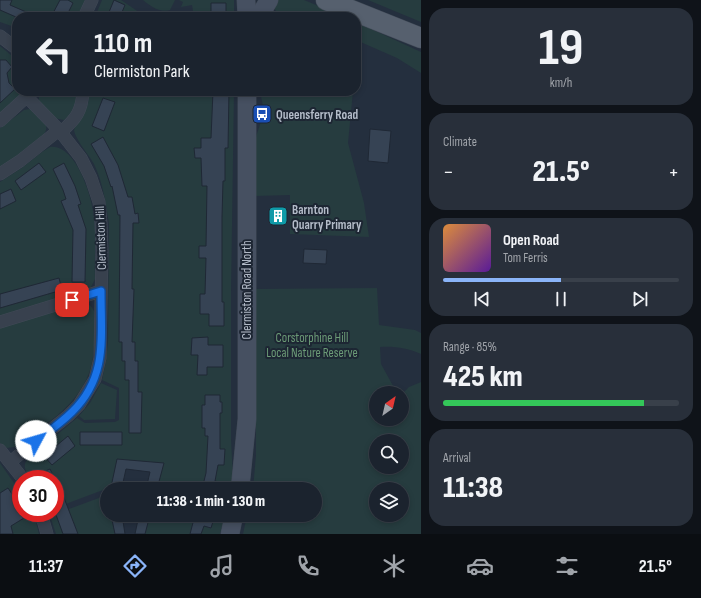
<!DOCTYPE html>
<html lang="en">
<head>
<meta charset="utf-8">
<style>
  body { margin:0; font-family:"Sofia Sans Condensed",sans-serif; background:#282f3a; color:#f1f3f6; height:100vh; display:flex; flex-direction:column; font-size:15px; white-space:nowrap }
  * { box-sizing:border-box; margin:0 }
  p { font-size:13px; color:#a0a4aa }
  .icon { flex:none; width:22px; height:22px; fill:none; stroke:currentColor; stroke-width:2; stroke-linecap:round; stroke-linejoin:round }
  .map { position:relative; flex:1; overflow:hidden }
  .side { display:flex; flex-direction:column; gap:8px; padding:8px; background:#0f1319; width:280px }
  .side>* { flex:none }
  .top-card { position:absolute; left:12px; top:12px; width:349px; height:84px; border-radius:16px; box-shadow:0 2px 6px #0003,0 0 0 1px #39404a; background:#1b232e; color:#f1f3f6; overflow:hidden }
  .needle { width:26px; rotate:34deg }
  .tools { position:absolute; left:369px; top:386px; display:grid; gap:8px }
  .tools a { display:grid; place-items:center; width:40px; height:40px; border-radius:50%; background:#1b232e; box-shadow:0 2px 6px #0003,0 0 0 1px #39404a; font-size:20px }
  .speed { position:absolute; left:12px; top:470px; display:flex; gap:8px; font-size:20px; font-weight:700; text-align:center }
  .speed>* { display:grid; place-content:center; width:52px; height:52px; border-radius:50%; background:#1b232e; box-shadow:0 2px 6px #0003,0 0 0 1px #39404a; line-height:1 }
  .speed .limit { border:6px solid #d22; background:#fff; color:#111 }
  .pin { position:absolute; display:grid; place-items:center; width:34px; height:34px; color:#fff; margin:-17px; border-radius:8px; box-shadow:0 2px 6px #0006 }
  .me { position:absolute; width:44px; margin:-22px; rotate:51deg; stroke-linejoin:round; filter:drop-shadow(0 0 3px #0008) }
  .turn { display:flex; align-items:center; gap:14px; height:84px; padding:0 16px; font-size:18px }
  .turn .icon { width:52px; height:52px; stroke-width:2.5 }
  .turn b { display:block; font-size:28px; line-height:34px }
  .big { font-size:30px; font-weight:800; line-height:1.1 }
  .side .tile { flex:1; display:flex; flex-direction:column; justify-content:center; gap:6px; min-width:0; padding:0 14px; border-radius:16px; background:#282f3a }
  .side .dial { align-items:center; gap:0 }
  .dial b { font-size:52px; line-height:1 }
  .song { display:flex; align-items:center; gap:12px }
  .cover { width:48px; height:48px; border-radius:6px; background:linear-gradient(135deg,hsl(30 70% 55%),hsl(270 70% 35%)) }
  .played { height:4px; border-radius:2px; background:linear-gradient(90deg,#8ab4f8 50%,#39404a 50%) }
  .keys { display:flex; justify-content:space-around; direction:ltr }
  .heat { display:flex; justify-content:space-between; align-items:center; font-size:22px; direction:ltr }
  .charge { height:6px; border-radius:3px; background:linear-gradient(90deg,#34c759 85%,#39404a 0) }
  .trip { position:absolute; left:100px; top:482px; width:222px; height:40px; border-radius:20px; background:#1b232e; box-shadow:0 2px 6px #0003,0 0 0 1px #39404a; font-weight:800; line-height:40px; text-align:center }
  .tabs { display:flex; height:64px; justify-content:space-around; align-items:center; background:#0b0e12; color:#a0a4aa }
  .tabs .icon { width:28px; height:28px }
  .tabs .current { color:#8ab4f8 }
  .tabs b { font-size:18px; color:#f1f3f6 }
  main { display:flex; flex:1; min-height:0 }
  .map>svg:first-child { display:block }
  .green { fill:#263c3f; fill-rule:evenodd }
  .building { fill:#364354; stroke:#1f2835 }
  .lines { fill:none; stroke-linecap:round; stroke-linejoin:round }
  .street-casing { stroke:#414a57; stroke-width:13 }
  .secondary-casing { stroke:#414a57; stroke-width:19 }
  .primary-casing { stroke:#414a57; stroke-width:21 }
  .street { stroke:#38414e; stroke-width:12 }
  .secondary { stroke:#465061; stroke-width:18 }
  .primary { stroke:#56606e; stroke-width:20 }
  .route-casing { stroke:#114b97; stroke-width:10 }
  .route { stroke:#1a73e8; stroke-width:7 }
  .labels { text-anchor:middle; stroke-width:4; stroke-linejoin:round; paint-order:stroke }
  .poi-label { font-size:13px; font-weight:bold; fill:#b4bcc9; stroke:#1d2633; text-anchor:start }
  .street-label { font-size:13px; fill:#b4bcc9; stroke:#1d2633 }
  .park-label { font-size:13px; fill:#6b9a76; stroke:#1d2633 }
</style>
</head>
<body>
<main>
<div class="map">
<svg width="421" height="534" viewBox="0 0 421 534">
  <rect width="100%" height="100%" fill="#242f3e"/>
  <path class="green" d="M0 0H85L77 17H17V28L0 22Z
    M102 0H121L146 17H95Z
    M143 0H175L170 10C160 13 150 6 143 0Z
    M179 0H234V17H194L192 5 181 7 183 2Z
    M278 0H304L345 17H285L278 14 274 8Z
    M368 0H421V22Z
    M356 22 421 52V73L397 58 356 40Z
    M0 46 17 60V91H26L0 113Z
    M42 91H77C77 104 74 112 64 120L54 118 39 103V95Z
    M88 91H234L231 292V439L233 479 231 489H157L163 463 117 460 111 487 55 508V479H30C26 471 21 465 29 458L77 418 85 423 115 422 119 420V388L102 380 106 361 108 342 109 224C106 204 103 183 94 164 89 155 75 139 74 130 79 116 92 108 88 91Z
    M260 91H353L348 143 364 203 369 237 290 234V195L255 196V140L264 112Z
    M30 109C35 112 38 115 42 119 45 122 47 125 46 130 44 140 10 162 0 167V128L24 110Z
    M50 147C75 144 90 192 93 211 97 233 94 257 95 279L91 287 89 288 0 316V182L23 167 42 152Z
    M377 288 379 325 415 330 421 333V354C408 348 394 346 380 347L381 364 397 393H376V419H402V394L409 387 421 382V534H243L247 515H315V489H253L256 455V289ZM376 441H402V467H376ZM376 489H402V515H376Z
    M81 303C88 303 91 305 94 311 94 326 95 342 93 357 87 401 47 423 15 447L6 448 0 443V328Z
    M101 383 117 390 115 419 84 420 79 416 90 403Z
    M0 463 21 493V513H32L36 522 39 534H0Z
    M107 495V515H111L115 534H56L50 516Z
    M150 515H225L220 534H145Z"/>
  <path class="building" d="M0 0H12L10 5 38 17H16L0 10Z
    M60 0H68L73 3 66 17H51Z
    M114 0 125 5 120 17H107Z
    M211 3H226V17H211Z
    M0 60H6L12 67 7 73 9 83 15 89 0 103Z
    M213 91H229L228 148H225V181H223L222 217V302H224V326H209V314H200V294H205L206 258H199V246H206L207 186H202L201 158H195L194 148H201V138H211Z
    M103 98 115 102 104 131 92 126Z
    M370 129 391 131 388 163 368 161Z
    M103 137 118 165 128 197H132L135 214 138 213 139 223H133L132 289H134L132 342H135V361H138V392H142L141 433H129V380H125V361H122V342H119L120 215H118L112 186 111 187 104 166 91 144Z
    M39 163 46 172 21 190 15 181Z
    M64 163 75 186 81 204 78 205 86 229 85 282H72L73 230 61 201 66 199 63 190 53 169Z
    M11 189 16 201 0 209V194Z
    M270 208H286V224H270Z
    M304 249 327 250 326 264 303 263Z
    M59 278 62 290 0 308V294Z
    M208 337V345H223V367H207V375H197L198 355H191L192 338Z
    M205 395H220V402H222V413H220V449H225L224 465H218L215 481 230 485V489H202L206 473 208 436H205V428H202V405H205Z
    M80 432H122V445H80Z
    M68 436 75 446 52 465 44 456Z
    M117 459 164 463 157 489H146L150 472 126 469 122 487H111Z
    M50 469 55 479H30V478Z
    M55 477H56L78 534H63L55 512Z
    M8 488 12 494 14 493 18 500 15 502 24 518 11 526 13 534H0V493Z
    M111 515H122L125 534H115Z
    M139 515H150L145 534H135Z
    M195 515H215L211 528 204 526 201 534H190Z"/>
  <g class="lines">
    <g class="street-casing">
      <path id="street" d="M84 17 92 0
        M0 36 17 49
        M0 121 33 91
        M61 132C76 119 82 111 83 91
        M0 174 20 161 59 130
        M0 322 101 291
        M0 450 23 479
        M10 462 68 416 79 405 95 379 100 358 102 251 101 223 99 202 91 178 81 158 59 130 27 97
        M41 513 47 534"/>
    </g>
    <g class="secondary-casing">
      <path id="secondary" d="M246 0 247 17
        M259 17 269 0
        M240 489 247 419V91
        M230 534 234 515"/>
    </g>
    <g class="primary-casing">
      <path id="primary" d="M326 0 421 38"/>
    </g>
    <use href="#street" class="street"/>
    <use href="#secondary" class="secondary"/>
    <use href="#primary" class="primary"/>
  </g>
  <g class="lines">
    <g class="route-casing">
      <path id="route" d="M36 441C48 432 61 423 72 412 108 377 101 337 101 291L72 300"/>
    </g>
    <use href="#route" class="route"/>
  </g>
  <defs>
    <g id="bus-square" transform="scale(1)"><rect x="-9" y="-9" width="18" height="18" rx="4" fill="#1a4fb4" stroke="#1d2633"/><path d="M-5-6H5V4H4V6H2V4H-2V6H-4V4H-5ZM-3.5-4V0h7V-4ZM-3.5 1.2v1.5H-2V1.2ZM2 1.2v1.5H3.5V1.2Z" fill="#fff"/></g>
    <g id="building-square" transform="scale(1)"><rect x="-9" y="-9" width="18" height="18" rx="4" fill="#0f9aa8" stroke="#1d2633"/><path d="M-4-6H4V6H1V3H-1V6H-4ZM-2.5-4.3h1.7v1.8h-1.7ZM.8-4.3h1.7v1.8H.8ZM-2.5-1h1.7V.8h-1.7ZM.8-1h1.7V.8H.8Z" fill="#fff"/></g>
  </defs>
  <g fill-rule="evenodd">
    <use href="#bus-square" x="262" y="114"/>
    <use href="#building-square" x="278" y="216"/>
  </g>
  <g class="labels">
    <g class="poi-label">
      <text x="276" y="119">Queensferry Road</text>
      <text x="292" y="214">Barnton<tspan x="292" dy="15">Quarry Primary</tspan></text>
    </g>
    <g class="street-label">
      <text transform="translate(100 238) rotate(-92)" y="5">Clermiston Hill</text>
      <text transform="translate(246 290) rotate(-90)" y="5">Clermiston Road North</text>
    </g>
    <g class="park-label">
      <text x="312" y="342">Corstorphine Hill<tspan x="312" dy="15">Local Nature Reserve</tspan></text>
    </g>
  </g>
</svg>
<div class="tools">
<a><svg class="needle" viewBox="-14 -14 28 28"><path d="M0-13l5 13h-10z" fill="#e53935"/><path d="M0 13l5-13h-10z" fill="#a0a4aa"/></svg></a>
<a><svg class="icon" aria-label="search" viewBox="0 0 24 24"><circle cx="10" cy="10" r="6"/><path d="M15 15l6 6"/></svg></a>
<a><svg class="icon" aria-label="layers" viewBox="0 0 24 24"><path d="M12 4l9 5-9 5-9-5zM3 14l9 5 9-5"/></svg></a>
</div>
<div class="speed"><div class="limit">30</div></div>
<div class="pin" style="left:72px;top:300px;background:#d93025"><svg class="icon" aria-label="arrive" viewBox="0 0 24 24"><path d="M6 21V4h12l-3 4 3 4H6"/></svg></div>
<svg class="me" style="left:36px;top:441px" viewBox="-20 -20 40 40"><circle r="19" fill="#fff"/><path d="M0-13L10 11 0 6-10 11z" fill="#1a73e8"/></svg>
<div class="trip">11:38 · 1 min · 130 m</div>
<div class="top-card">
<div class="turn"><svg class="icon" aria-label="left" viewBox="0 0 24 24"><path d="M17 20v-9H6M10 6l-5 5 5 5"/></svg><div><b>110 m</b>Clermiston Park</div></div>
</div>
</div>
<section class="side">
<div class="tile dial"><b>19</b><p>km/h</p></div>
<div class="tile"><p>Climate</p>
<div class="heat"><a>−</a><b class="big">21.5°</b><a>+</a></div>
</div>
<div class="tile">
<div class="song"><i class="cover"></i><div><b>Open Road</b><p>Tom Ferris</p></div></div>
<div class="played"></div>
<div class="keys"><svg class="icon" aria-label="previous" viewBox="0 0 24 24"><path d="M18 5L8 12l10 7zM5 5v14"/></svg><svg class="icon" aria-label="pause" viewBox="0 0 24 24"><path d="M8 5v14M16 5v14"/></svg><svg class="icon" aria-label="next" viewBox="0 0 24 24"><path d="M6 5l10 7-10 7zM19 5v14"/></svg></div>
</div>
<div class="tile"><p>Range · 85%</p><b class="big">425 km</b><div class="charge"></div></div>
<div class="tile"><p>Arrival</p><b class="big">11:38</b></div>
</section>
</main>
<nav class="tabs">
<b>11:37</b>
<svg class="icon current" aria-label="directions" viewBox="0 0 24 24"><path d="M12 3l9 9-9 9-9-9zM9 14v-3h6M13 9l2 2-2 2"/></svg>
<svg class="icon" aria-label="music" viewBox="0 0 24 24"><path d="M9 18V5l10-2v13"/><circle cx="6" cy="18" r="3"/><circle cx="16" cy="16" r="3"/></svg>
<svg class="icon" aria-label="phone" viewBox="0 0 24 24"><path d="M5 4h4l2 5-3 2q2 4 5 5l2-3 5 2v4C11 20 4 13 5 4z"/></svg>
<svg class="icon" aria-label="climate" viewBox="0 0 24 24"><path d="M12 3v18M4 7l16 10M4 17L20 7"/></svg>
<svg class="icon" aria-label="car" viewBox="0 0 24 24"><path d="M5 17H2v-5l4-1 3-4h7l3 4 3 1v5h-3M9 17h6M6 11h13"/><circle cx="7" cy="17" r="2"/><circle cx="17" cy="17" r="2"/></svg>
<svg class="icon" aria-label="filters" viewBox="0 0 24 24"><path d="M4 7h16M4 17h16"/><circle cx="9" cy="7" r="2"/><circle cx="15" cy="17" r="2"/></svg>
<b>21.5°</b>
</nav>
</body>
</html>
